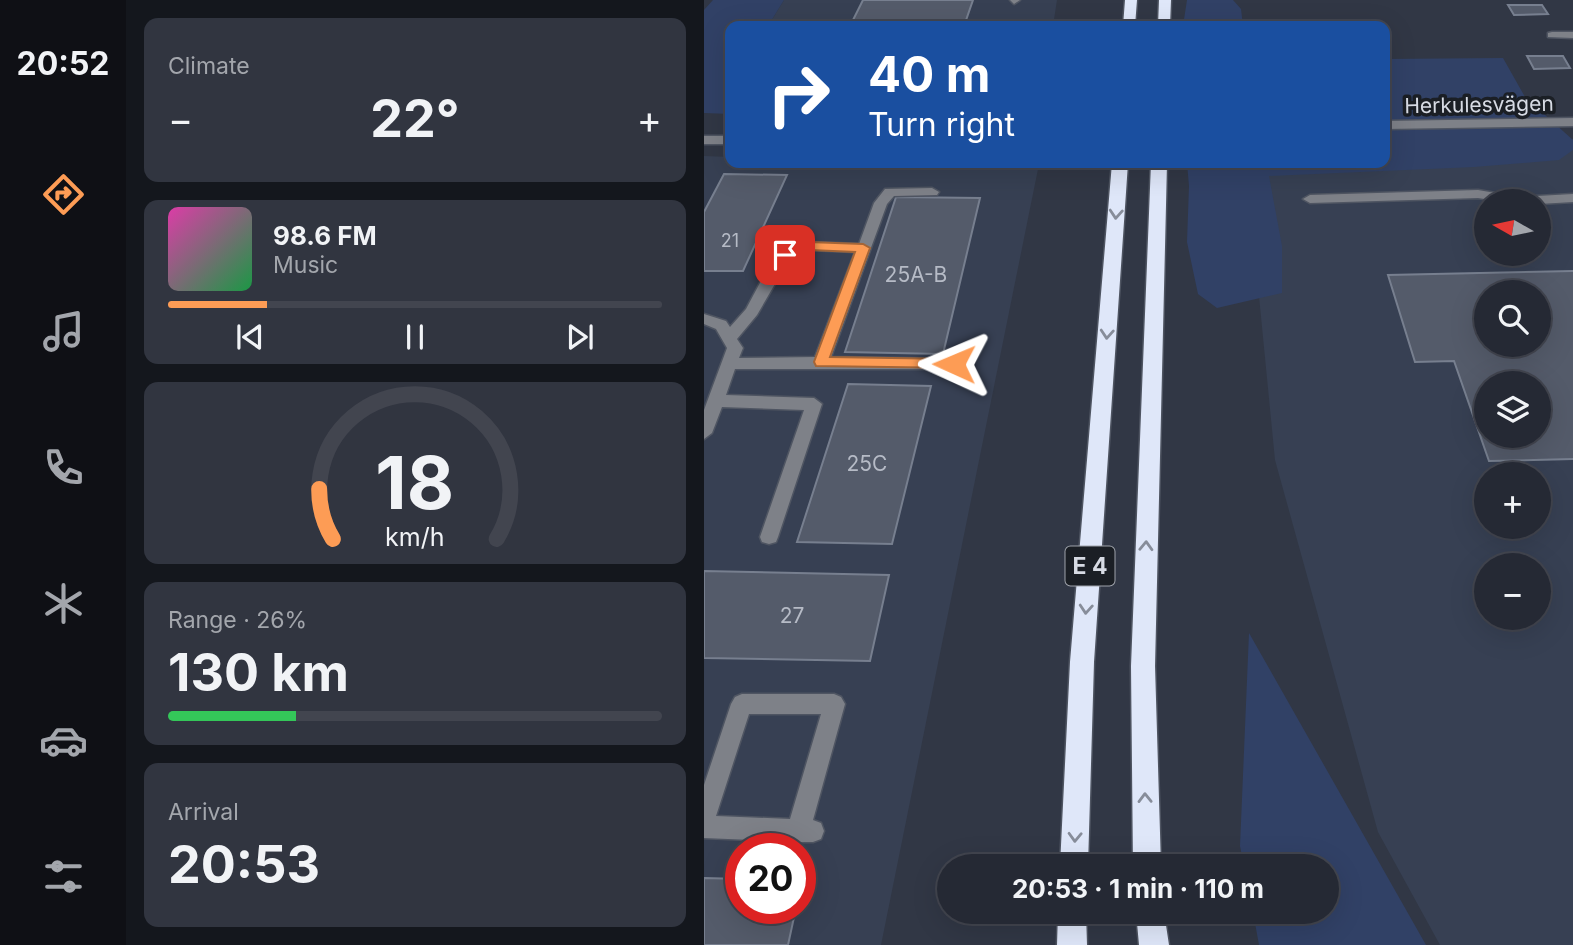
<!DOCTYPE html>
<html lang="en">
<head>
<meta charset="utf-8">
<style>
  body { margin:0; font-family:Inter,sans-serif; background:#313540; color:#f1f3f6; height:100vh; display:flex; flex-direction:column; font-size:26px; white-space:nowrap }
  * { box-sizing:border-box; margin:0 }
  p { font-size:23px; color:#a3a6ac }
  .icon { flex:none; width:38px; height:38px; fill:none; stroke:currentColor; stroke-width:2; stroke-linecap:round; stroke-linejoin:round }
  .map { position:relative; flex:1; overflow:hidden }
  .details { display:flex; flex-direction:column; gap:18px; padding:18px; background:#14171d; width:578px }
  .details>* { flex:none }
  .top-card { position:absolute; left:21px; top:21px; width:665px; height:147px; border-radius:14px; box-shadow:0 7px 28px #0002,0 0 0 2px #42454f; background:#1a4fa0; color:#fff; overflow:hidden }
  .needle { width:46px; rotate:279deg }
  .buttons { position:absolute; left:770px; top:189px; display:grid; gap:14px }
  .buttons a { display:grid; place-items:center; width:77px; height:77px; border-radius:50%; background:#252934; box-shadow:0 7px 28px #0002,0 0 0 2px #42454f; font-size:35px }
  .speed { position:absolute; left:21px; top:833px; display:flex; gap:14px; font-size:35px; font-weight:700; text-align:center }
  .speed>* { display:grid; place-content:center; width:91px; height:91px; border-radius:50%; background:#252934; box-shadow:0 7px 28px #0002,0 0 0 2px #42454f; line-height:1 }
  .speed .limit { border:10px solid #d22; background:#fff; color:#111 }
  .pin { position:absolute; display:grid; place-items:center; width:60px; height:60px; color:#fff; margin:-30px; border-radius:14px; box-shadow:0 4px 10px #0006 }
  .me { position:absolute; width:77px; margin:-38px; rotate:271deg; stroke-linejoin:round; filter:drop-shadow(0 0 5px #0008) }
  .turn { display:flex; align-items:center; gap:24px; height:147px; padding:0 28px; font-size:32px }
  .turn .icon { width:91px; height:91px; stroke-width:2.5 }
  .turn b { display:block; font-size:49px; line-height:60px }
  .big { font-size:52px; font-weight:700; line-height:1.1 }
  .details .tile { flex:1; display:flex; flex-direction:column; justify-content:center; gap:10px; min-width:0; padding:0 24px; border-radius:14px; background:#313540 }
  .details .dial { align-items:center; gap:0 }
  .dial svg { height:182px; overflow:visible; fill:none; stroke:#42454f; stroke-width:7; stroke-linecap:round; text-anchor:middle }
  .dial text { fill:#f1f3f6; stroke:none }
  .song { display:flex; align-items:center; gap:21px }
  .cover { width:84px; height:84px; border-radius:10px; background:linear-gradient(135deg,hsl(320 70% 55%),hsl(140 70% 35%)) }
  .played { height:7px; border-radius:4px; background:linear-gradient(90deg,#fd9c55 20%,#42454f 20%) }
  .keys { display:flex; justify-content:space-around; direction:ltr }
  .heat { display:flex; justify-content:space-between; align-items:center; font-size:38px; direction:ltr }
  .charge { height:10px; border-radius:5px; background:linear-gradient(90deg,#34c759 26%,#42454f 0) }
  .trip { position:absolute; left:233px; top:854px; width:402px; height:70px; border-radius:35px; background:#252934; box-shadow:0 7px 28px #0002,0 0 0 2px #42454f; font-weight:700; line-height:70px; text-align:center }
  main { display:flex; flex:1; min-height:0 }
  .tab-bar { display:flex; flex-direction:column; width:126px; justify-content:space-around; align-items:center; background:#0f1015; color:#a3a6ac }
  .tab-bar .icon { width:49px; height:49px }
  .tab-bar .active { color:#fd9c55 }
  .tab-bar b { font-size:32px; color:#f1f3f6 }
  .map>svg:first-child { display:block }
  .built { fill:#374053; fill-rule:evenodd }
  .green { fill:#314166 }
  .building { fill:#545b6a; stroke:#777f8f; stroke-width:2; fill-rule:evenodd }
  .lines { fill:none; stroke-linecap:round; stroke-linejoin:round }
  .minor-casing { stroke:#4f5562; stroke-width:3 }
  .highway-casing { stroke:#4f5562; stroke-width:3 }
  .minor { fill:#7e8188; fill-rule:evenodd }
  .highway { fill:#dfe7f9; fill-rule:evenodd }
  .oneway { stroke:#878d9a }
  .route { fill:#fd9c55; stroke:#a46537; stroke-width:2 }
  .labels { text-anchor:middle; stroke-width:7; stroke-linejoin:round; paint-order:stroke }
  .far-number-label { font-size:18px; fill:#b6bbc6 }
  .far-street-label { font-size:21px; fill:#d7dbe4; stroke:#1b1f25 }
  .number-label { font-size:21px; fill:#b6bbc6 }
  .shield { fill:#1b1f25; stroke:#9fa3ab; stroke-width:2 }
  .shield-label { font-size:23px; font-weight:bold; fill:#d7dbe4 }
</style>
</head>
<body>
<main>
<nav class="tab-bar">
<b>20:52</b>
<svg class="icon active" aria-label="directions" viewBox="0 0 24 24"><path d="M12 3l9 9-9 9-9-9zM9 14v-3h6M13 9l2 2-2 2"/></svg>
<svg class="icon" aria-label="music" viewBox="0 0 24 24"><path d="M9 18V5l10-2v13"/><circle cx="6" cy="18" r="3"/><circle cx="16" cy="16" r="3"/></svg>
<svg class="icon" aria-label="phone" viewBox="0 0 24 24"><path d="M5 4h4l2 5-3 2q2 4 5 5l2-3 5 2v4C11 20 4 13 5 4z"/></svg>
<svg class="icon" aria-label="climate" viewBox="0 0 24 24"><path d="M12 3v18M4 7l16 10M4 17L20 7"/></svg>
<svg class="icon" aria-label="car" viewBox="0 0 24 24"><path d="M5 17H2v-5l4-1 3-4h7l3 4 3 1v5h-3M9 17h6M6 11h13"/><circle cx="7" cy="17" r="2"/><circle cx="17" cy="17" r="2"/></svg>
<svg class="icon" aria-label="filters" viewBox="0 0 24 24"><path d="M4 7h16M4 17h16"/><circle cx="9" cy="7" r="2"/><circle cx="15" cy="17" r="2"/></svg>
</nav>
<section class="details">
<div class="tile"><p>Climate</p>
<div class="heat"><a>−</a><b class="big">22°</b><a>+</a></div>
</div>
<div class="tile">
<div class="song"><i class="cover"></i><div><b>98.6 FM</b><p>Music</p></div></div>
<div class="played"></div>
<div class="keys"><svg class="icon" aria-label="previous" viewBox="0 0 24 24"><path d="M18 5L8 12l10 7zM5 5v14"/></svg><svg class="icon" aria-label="pause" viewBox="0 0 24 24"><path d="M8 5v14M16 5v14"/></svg><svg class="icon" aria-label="next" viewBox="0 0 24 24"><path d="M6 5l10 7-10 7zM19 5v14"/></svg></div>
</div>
<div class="tile dial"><svg viewBox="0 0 100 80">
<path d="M14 69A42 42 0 1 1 86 69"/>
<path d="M14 69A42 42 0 0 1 8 47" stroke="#fd9c55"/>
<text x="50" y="56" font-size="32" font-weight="700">18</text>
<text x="50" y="72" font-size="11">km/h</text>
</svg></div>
<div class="tile"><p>Range · 26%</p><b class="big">130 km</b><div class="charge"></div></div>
<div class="tile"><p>Arrival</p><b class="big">20:53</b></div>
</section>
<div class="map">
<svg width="870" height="945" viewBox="0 0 870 945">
  <rect width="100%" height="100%" fill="#313745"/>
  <path class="built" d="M80 0H353L349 26H64Z
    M869 139V945H736L674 832 571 460 542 163H681V141ZM782 201H835V254H782ZM782 292H835V345H782ZM782 383H835V436H782ZM782 474H835V527H782ZM782 565H835V618H782Z
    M0 156 26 157V163H175L334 169 177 945H0ZM37 849H96V908H37Z"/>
  <path class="green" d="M9 0H80L64 26H26V114L0 113V10Z
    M483 0H529L537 9 539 26H479Z
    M799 58 821 97 869 140V150L855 160 770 167 565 176 578 246V293L513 308 494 294 483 242 485 186 483 163H681V59Z
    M545 633 722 945H555L549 912H623V866H540L536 846Z"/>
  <path class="building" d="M159 0H269L260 26H146Z
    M804 5H838L844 14 810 15Z
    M823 56H859L866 68 830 69Z
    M20 174 83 175 39 271H0V212Z
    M192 197 276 198 239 354 141 352Z
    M870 271V459L785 461 750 361 711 362 684 275ZM782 292H835V345H782ZM782 383H835V436H782Z
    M144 384 227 386 188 544 93 542Z
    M0 571 185 575 166 661 0 658Z
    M0 878 37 879V908H92L84 945H0Z"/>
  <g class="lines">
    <g class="minor-casing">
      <path id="minor" d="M306 0H316L310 4Z
        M848 32H870V38L844 37V33Z
        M870 118V126L681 129V121Z
        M0 136H26V144H0Z
        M228 188 235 192 233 195 190 196 183 204 127 357 250 359 258 364 250 369H31L22 395 110 398 118 404 74 537 72 542 65 544 58 542 56 537 100 410 18 407 8 433 0 439V410L23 348 12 329 0 324V314L22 321 26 327 42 309 65 266 76 252 104 242 155 244 170 203 181 189ZM106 250 151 252 111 357 35 358 39 348 33 339 53 315 86 258Z
        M774 190 815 197 870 194V202L835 204V201H793L774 198 606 203 599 199 606 195Z
        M38 694H130L137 697 141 704 109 820 117 823 120 831 117 839 109 842H94L0 838V785L27 704 31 697ZM45 714H117L86 819 12 816Z"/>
    </g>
    <g class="highway-casing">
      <path id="highway" d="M421 0H433L431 26H419Z
        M455 0H467L466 26H454Z
        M408 163H424L390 662 384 866H356L366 662Z
        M447 163H463L451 666 457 866H429L427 666Z
        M354 912H382L383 945H353Z
        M432 912H460L465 945H435Z"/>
    </g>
    <use href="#minor" class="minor"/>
    <use href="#highway" class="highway"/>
  </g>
  <defs><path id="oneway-chevron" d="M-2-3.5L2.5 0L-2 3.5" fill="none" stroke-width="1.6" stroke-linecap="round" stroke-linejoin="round" transform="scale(1.75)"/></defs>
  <g class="oneway">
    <use href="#oneway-chevron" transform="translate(412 214) rotate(94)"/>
    <use href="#oneway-chevron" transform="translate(403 334) rotate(94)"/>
    <use href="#oneway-chevron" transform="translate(442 546) rotate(-88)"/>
    <use href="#oneway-chevron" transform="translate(382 609) rotate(94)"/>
    <use href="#oneway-chevron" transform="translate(441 798) rotate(-91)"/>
    <use href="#oneway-chevron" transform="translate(371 837) rotate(92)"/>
  </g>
  <path class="route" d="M104 242 159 244 166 248 126 357 250 359 257 364 255 368 112 366 110 362 151 252 106 250 81 259 75 255Z"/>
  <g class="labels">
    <g class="far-number-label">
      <text x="26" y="247">21</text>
    </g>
    <g class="far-street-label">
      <text transform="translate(775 105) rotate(-1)" y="7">Herkulesvägen</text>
    </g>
    <g class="number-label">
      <text x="212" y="282">25A-B</text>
      <text x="163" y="471">25C</text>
      <text x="88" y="623">27</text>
    </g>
    <rect class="shield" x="361.5" y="546.5" width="49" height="39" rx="5"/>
    <g class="shield-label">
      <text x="386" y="574">E 4</text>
    </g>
  </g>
</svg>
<div class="buttons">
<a><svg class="needle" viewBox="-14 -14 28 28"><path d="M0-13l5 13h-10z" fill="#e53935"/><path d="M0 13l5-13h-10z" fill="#a3a6ac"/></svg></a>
<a><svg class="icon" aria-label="search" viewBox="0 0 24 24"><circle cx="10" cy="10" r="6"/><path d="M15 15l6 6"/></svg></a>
<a><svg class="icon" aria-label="layers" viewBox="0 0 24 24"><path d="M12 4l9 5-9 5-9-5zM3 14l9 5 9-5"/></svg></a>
<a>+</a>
<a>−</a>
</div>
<div class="speed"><div class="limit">20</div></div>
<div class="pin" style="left:81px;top:255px;background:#d93025"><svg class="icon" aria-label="arrive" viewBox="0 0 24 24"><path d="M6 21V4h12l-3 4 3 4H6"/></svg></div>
<svg class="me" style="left:250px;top:364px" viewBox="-20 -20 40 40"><path d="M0-17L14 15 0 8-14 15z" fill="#fd9c55" stroke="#fff" stroke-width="4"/></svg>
<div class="trip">20:53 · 1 min · 110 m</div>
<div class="top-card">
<div class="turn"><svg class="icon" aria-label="right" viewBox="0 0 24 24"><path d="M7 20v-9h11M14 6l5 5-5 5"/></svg><div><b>40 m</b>Turn right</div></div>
</div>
</div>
</main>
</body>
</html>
